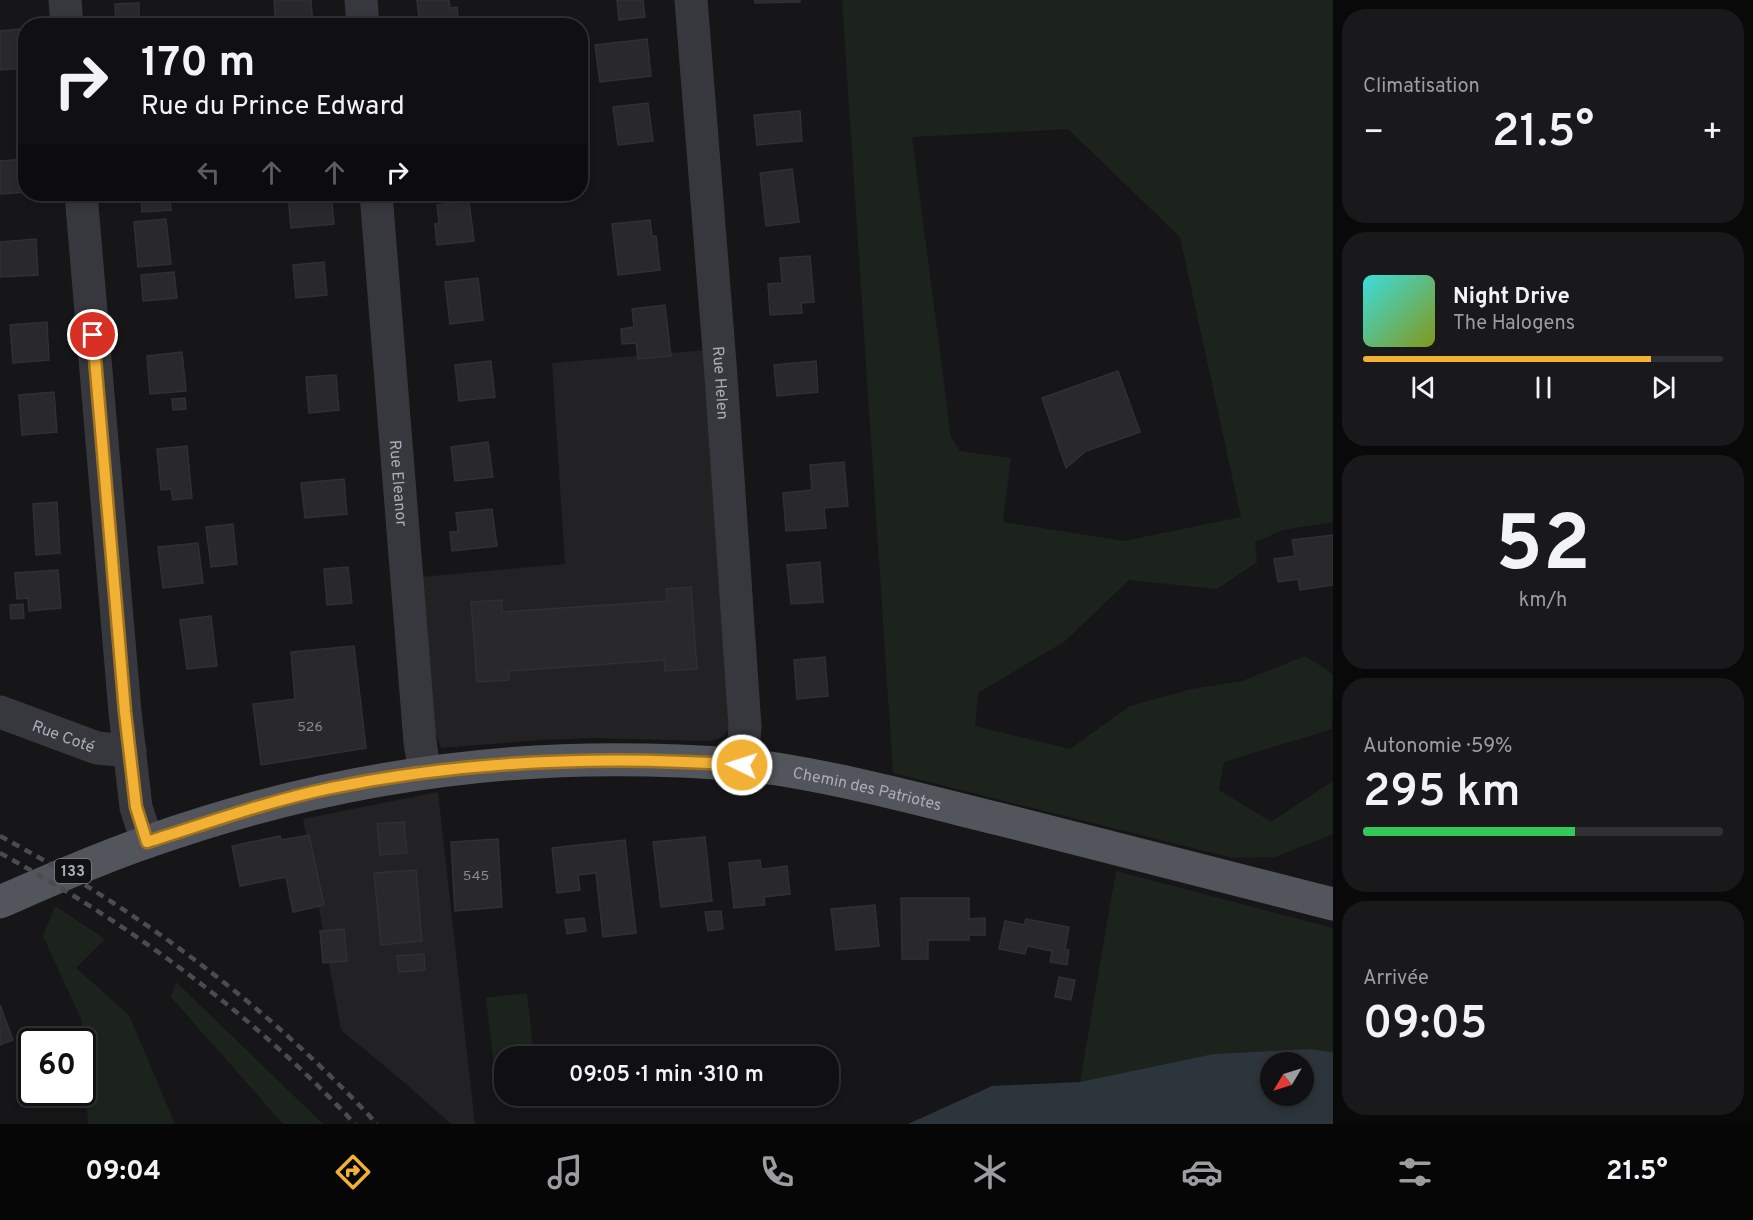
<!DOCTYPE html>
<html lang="fr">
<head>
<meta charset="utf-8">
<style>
  body { margin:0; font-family:Overpass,sans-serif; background:#19191b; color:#f1f3f6; height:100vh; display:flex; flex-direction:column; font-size:22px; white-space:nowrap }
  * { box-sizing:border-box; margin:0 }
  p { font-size:20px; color:#9c9d9f }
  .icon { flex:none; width:33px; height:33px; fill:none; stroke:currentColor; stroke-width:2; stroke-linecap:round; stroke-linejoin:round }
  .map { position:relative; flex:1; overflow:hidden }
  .side { display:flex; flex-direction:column; gap:9px; padding:9px; background:#09090a; width:420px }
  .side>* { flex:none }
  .hud { position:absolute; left:18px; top:18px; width:570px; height:183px; border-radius:24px; box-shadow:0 3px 9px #0003,0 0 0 2px #303032; background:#101012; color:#f1f3f6; overflow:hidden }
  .needle { width:39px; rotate:232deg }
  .buttons { position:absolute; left:1260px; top:1052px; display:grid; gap:12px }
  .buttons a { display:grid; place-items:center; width:54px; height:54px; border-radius:50%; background:#101012; box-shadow:0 3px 9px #0003,0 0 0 2px #303032; font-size:30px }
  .speed { position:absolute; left:18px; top:1028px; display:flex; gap:12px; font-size:30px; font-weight:700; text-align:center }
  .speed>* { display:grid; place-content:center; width:78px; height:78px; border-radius:50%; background:#101012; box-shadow:0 3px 9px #0003,0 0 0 2px #303032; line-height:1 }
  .speed .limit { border:3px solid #111; border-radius:9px; background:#fff; color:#111 }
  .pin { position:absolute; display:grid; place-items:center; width:51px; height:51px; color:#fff; margin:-26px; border:3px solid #fff; border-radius:50%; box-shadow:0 2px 6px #0007 }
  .me { position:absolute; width:66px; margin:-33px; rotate:274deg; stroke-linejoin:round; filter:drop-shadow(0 0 4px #0008) }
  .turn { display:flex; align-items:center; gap:21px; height:126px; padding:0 24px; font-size:27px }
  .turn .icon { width:78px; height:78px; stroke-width:2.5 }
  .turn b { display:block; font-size:42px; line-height:51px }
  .lanes { display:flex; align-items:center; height:57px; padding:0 24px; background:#0003; justify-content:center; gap:30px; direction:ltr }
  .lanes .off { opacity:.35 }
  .big { font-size:45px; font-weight:600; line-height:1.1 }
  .side .widget { flex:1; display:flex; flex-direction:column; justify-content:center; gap:9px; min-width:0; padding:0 21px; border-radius:24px; background:#19191b }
  .side .dial { align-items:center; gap:0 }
  .dial b { font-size:78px; line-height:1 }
  .song { display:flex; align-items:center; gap:18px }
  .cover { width:72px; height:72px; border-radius:9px; background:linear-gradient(135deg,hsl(180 70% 55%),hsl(70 70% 35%)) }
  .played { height:6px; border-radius:3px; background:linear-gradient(90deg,#f2b134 80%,#303032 80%) }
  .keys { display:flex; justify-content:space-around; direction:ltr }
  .heat { display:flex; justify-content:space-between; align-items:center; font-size:33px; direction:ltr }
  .charge { height:9px; border-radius:4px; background:linear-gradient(90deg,#34c759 59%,#303032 0) }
  .trip { position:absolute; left:494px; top:1046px; width:345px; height:60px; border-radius:24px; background:#101012; box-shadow:0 3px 9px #0003,0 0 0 2px #303032; font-weight:600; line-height:60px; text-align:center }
  .tabs { display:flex; height:96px; justify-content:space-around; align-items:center; background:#060607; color:#9c9d9f }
  .tabs .icon { width:42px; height:42px }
  .tabs .active { color:#f2b134 }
  .tabs b { font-size:27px; color:#f1f3f6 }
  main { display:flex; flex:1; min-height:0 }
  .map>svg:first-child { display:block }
  .built { fill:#222225 }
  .green { fill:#1c231d; fill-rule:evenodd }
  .water { fill:#2c353c; fill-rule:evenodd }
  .building { fill:#29292c; stroke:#303034; stroke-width:1.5 }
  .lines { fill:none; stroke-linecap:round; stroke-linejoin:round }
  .minor { stroke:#37383d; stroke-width:33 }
  .major { stroke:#53555c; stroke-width:33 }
  .rail { stroke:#4a4c52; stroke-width:4.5; stroke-dasharray:8 6; stroke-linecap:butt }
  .route-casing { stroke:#9d7322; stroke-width:15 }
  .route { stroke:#f2b134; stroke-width:10 }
  .labels { text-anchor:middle; stroke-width:6; stroke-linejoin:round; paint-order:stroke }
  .number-label { font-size:14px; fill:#888b94 }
  .shield { fill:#111113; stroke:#7b7e86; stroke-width:1.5 }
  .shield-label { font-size:15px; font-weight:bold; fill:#a8adb8 }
  .street-label { font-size:16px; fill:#a8adb8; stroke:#111113 }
</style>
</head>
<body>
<main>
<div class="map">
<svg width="1333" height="1124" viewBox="0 0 1333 1124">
  <rect width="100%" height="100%" fill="#161618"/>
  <path class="built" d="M706 350 730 727 725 735 718 739 707 741 595 738 540 740 441 748 434 729 420 577 565 564 552 363Z
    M438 792 475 1124H451L405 1083 341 1030 303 819Z"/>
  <path class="green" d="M842 0H1333V522L1283 530 1255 542 1257 562 1217 589 1129 580 1065 641 978 693 975 726 1070 749 1130 706 1192 689 1242 681 1305 656 1333 674 1332 729 1224 762 1219 790 1271 822 1333 781V834L1275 857 1233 858 893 773ZM1068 129 1180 237 1241 517 1124 541 1003 522 1011 458 960 451 951 437 912 137Z
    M1116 871 1333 928V1052L1309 1049 1213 1054 1080 1082Z
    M55 906 105 939 76 968 129 1015 175 1124H88L81 1019 43 936Z
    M176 982 323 1124H283L171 997Z
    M527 993 534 1056H504V1092L497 1093 486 998Z"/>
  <path class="water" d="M1309 1049 1333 1052V1124H908L992 1086 1080 1082 1213 1054ZM1270 1062H1304V1095H1270Z"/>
  <path class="building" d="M274 0H311L313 26H276Z
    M417 0H449L450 8 457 7 459 26H420Z
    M617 0H643L645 17 619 20Z
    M755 0H800V2L755 3Z
    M139 3V26H116L115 4Z
    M20 29 23 68 0 70V31Z
    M647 39 651 76 600 82 595 45Z
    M648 103 653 141 618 145 613 107Z
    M800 111 802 141 757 145 754 115Z
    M26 159V192L0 194V161Z
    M792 169 799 222 766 226 760 173Z
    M301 194H331L334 224 291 228 288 195Z
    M170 197 171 210 142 212 141 200Z
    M469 201 474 241 437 245 435 224 439 223 437 205Z
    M166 219 171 264 138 267 134 222Z
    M650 220 652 236H656L660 270 618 275 612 224Z
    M36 239 38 275 0 277V242Z
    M810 256 814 302 801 303 802 313 770 315 768 284 782 283 780 258Z
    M324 262 327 295 296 298 293 265Z
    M174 272 177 298 143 301 141 275Z
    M478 278 483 320 450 324 445 282Z
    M665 305 671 356 638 359 636 343 622 344 621 329 634 327 632 309Z
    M47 322 49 360 13 363 10 325Z
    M182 352 186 391 150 394 147 356Z
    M491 361 495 397 459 401 455 365Z
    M816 361 818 392 777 396 774 365Z
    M1118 371 1140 432 1086 451 1066 468 1042 398Z
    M336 375 339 410 309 413 306 377Z
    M54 392 57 432 22 435 19 395Z
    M185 398 186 409 173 410 172 399Z
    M488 442 493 477 455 481 451 447Z
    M187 446 192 498 173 500 171 489 161 490 157 449Z
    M844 462 848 506 824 508 826 528 786 531 783 493 812 490 810 465Z
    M344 479 347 514 305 518 301 483Z
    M57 502 60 553 36 555 33 504Z
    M492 509 497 546 452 551 450 532H458L456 513Z
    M233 524 237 564 211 567 206 527Z
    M1333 535V585L1300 590 1298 579 1278 582 1274 559 1295 556 1292 540Z
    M198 543 203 583 163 588 158 547Z
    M820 562 823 602 791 604 787 565Z
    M348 567 352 603 327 605 324 569Z
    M58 570 61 608 29 611 28 598 17 599 15 573Z
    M691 587 697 669 665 671 664 660 509 671V680L477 682 471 602 502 600V612L667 601 666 589Z
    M23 604 24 618 11 619 10 605Z
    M211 616 217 666 187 669 180 620Z
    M354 646 366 748 261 765 253 704 295 699 291 652Z
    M825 657 828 696 797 699 794 660Z
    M404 822 407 853 380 855 377 824Z
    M309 835 324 905 293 912 286 877 240 886 232 846 280 836 281 840Z
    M705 837 712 901 661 907 653 842Z
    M498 839 502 907 455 911 451 842Z
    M625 840 636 933 603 937 596 873 578 875 580 890 557 893 552 848Z
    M760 860 761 869 787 866 790 894 764 897 765 905 734 908 729 863Z
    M416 870 422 941 381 945 374 873Z
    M901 898H969V919L985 918V935H969V940H928V959H902Z
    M875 905 879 946 836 950 831 909Z
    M721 911 723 929 708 931 705 912Z
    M584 918 586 931 567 934 565 920Z
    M1026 919 1069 927 1065 949 1069 950 1067 965 1050 962 1052 951 1027 946 1025 954 999 949 1005 921 1024 925Z
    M344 929 347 961 323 963 320 931Z
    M424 954 425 970 399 972 397 956Z
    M1059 977 1075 980 1071 1000 1055 997Z
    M0 1005 13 1040 0 1045Z"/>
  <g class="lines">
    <g class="minor">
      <path d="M65 0 67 26"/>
      <path d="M361 0 363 26"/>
      <path id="s1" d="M691 0 721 376 745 727 742 765"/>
      <path d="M81 194 125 712 136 807 147 842"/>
      <path id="s2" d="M376 194 420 742 425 773"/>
      <path id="s3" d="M0 712 97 748 130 751"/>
    </g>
    <path class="major" id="s4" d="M0 902C48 881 97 859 147 842 307 785 476 756 647 760 690 761 734 763 777 769 852 781 926 801 999 819 1110 847 1222 876 1333 904"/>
    <path class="rail" d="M0 836C140 911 269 1007 377 1124
      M0 853C131 925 253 1014 355 1124"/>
  </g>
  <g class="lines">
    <g class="route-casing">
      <path id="route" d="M93 335 125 712 136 807 147 842C208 823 268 801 331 788 468 760 603 755 742 765"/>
    </g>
    <use href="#route" class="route"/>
  </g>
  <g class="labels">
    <g class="number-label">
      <text x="310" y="731">526</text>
      <text x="476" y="880">545</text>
    </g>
    <rect class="shield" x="55" y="859" width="36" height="24" rx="4.5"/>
    <g class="shield-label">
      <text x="73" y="876">133</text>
    </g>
    <g class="street-label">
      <text dy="6" stroke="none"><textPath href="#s1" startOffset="384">Rue Helen</textPath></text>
      <text dy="6" stroke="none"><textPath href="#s2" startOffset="290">Rue Eleanor</textPath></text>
      <text dy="6" stroke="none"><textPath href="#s3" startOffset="68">Rue Coté</textPath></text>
      <text dy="6" stroke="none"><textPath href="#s4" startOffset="891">Chemin des Patriotes</textPath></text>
    </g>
  </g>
</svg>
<div class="buttons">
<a><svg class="needle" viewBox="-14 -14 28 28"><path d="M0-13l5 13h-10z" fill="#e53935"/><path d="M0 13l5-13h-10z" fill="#9c9d9f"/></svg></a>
</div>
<div class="speed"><div class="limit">60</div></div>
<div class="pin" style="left:93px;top:335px;background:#d93025"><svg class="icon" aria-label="arrive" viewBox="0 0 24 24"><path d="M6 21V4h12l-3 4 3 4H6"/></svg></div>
<svg class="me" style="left:742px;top:765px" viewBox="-20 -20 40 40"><circle r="17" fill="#f2b134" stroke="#fff" stroke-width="3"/><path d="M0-11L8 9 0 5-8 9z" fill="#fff"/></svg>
<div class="trip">09:05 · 1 min · 310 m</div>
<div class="hud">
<div class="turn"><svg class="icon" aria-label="right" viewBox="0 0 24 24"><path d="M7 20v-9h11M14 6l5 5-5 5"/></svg><div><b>170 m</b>Rue du Prince Edward</div></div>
<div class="lanes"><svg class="icon off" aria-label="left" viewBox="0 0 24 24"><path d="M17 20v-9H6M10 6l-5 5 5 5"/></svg><svg class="icon off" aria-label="ahead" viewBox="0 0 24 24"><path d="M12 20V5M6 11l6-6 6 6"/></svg><svg class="icon off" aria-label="ahead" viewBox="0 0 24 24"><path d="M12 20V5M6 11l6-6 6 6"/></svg><svg class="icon" aria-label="right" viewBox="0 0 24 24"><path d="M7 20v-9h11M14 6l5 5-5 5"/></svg></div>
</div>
</div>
<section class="side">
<div class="widget"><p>Climatisation</p>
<div class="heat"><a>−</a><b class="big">21.5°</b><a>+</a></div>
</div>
<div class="widget">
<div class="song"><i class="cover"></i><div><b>Night Drive</b><p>The Halogens</p></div></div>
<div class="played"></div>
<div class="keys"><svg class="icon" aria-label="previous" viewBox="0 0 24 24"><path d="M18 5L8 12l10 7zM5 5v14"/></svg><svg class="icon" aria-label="pause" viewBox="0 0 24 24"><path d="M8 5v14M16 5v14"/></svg><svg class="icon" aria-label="next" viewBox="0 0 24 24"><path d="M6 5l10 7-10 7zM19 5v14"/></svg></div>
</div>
<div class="widget dial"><b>52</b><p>km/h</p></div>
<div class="widget"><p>Autonomie · 59%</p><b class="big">295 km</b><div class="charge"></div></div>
<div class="widget"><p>Arrivée</p><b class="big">09:05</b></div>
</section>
</main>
<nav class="tabs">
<b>09:04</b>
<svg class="icon active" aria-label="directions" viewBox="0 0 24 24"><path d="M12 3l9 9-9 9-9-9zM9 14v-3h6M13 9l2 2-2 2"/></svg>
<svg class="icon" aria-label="music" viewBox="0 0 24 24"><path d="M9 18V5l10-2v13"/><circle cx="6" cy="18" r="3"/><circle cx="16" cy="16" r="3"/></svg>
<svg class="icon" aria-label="phone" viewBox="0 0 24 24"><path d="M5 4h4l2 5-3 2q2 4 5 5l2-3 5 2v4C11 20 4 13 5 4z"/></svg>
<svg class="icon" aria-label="climate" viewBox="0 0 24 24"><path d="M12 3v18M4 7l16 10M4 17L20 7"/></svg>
<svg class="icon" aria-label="car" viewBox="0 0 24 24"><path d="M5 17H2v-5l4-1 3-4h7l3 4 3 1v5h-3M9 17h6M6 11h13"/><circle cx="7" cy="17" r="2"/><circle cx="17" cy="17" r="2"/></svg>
<svg class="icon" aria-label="filters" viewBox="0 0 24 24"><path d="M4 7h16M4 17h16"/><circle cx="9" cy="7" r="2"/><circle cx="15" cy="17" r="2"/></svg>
<b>21.5°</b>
</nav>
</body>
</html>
